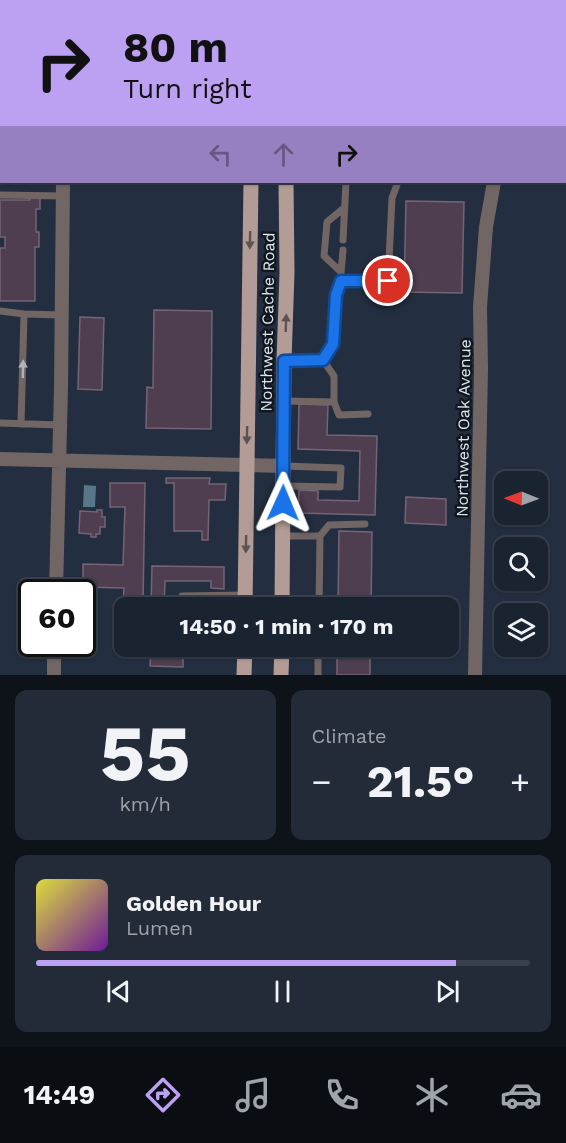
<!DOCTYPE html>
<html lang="en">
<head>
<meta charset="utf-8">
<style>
  body { margin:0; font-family:"Work Sans",sans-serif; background:#232b38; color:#f1f3f6; height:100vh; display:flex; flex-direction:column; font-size:22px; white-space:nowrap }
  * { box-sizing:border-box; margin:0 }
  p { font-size:20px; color:#9fa4ab }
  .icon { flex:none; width:33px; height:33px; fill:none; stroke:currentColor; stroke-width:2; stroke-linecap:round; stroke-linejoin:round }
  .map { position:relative; height:675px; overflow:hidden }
  .side { display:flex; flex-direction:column; gap:15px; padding:15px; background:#0e131a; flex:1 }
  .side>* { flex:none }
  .hud { position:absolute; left:0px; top:0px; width:567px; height:183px; box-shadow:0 2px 4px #0004,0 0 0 2px #38404c; background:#bca0f2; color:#111; overflow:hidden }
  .needle { width:39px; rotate:271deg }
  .buttons { position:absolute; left:494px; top:471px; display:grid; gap:12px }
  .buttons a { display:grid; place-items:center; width:54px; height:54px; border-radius:12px; background:#1a2330; box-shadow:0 2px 4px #0004,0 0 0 2px #38404c; font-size:30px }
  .speed { position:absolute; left:18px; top:579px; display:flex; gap:12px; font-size:30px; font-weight:700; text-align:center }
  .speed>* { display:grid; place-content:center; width:78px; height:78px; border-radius:50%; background:#1a2330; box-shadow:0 2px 4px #0004,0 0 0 2px #38404c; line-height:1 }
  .speed .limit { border:3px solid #111; border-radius:9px; background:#fff; color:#111 }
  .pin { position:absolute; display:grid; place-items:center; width:51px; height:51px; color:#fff; margin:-26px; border:3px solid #fff; border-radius:50%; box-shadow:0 2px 6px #0007 }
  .me { position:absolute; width:66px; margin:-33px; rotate:1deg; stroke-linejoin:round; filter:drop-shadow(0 0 4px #0008) }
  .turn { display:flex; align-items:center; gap:21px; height:126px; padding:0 24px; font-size:27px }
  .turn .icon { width:78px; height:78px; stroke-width:2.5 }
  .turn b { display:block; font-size:42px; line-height:51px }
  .lanes { display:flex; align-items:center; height:57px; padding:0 24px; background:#0003; justify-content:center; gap:30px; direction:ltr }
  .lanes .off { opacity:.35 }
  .big { font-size:45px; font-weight:700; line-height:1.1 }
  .side .card { flex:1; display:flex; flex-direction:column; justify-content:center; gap:9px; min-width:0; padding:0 21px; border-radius:12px; background:#232b38 }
  .side .dial { align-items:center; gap:0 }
  .dial b { font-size:78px; line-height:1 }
  .song { display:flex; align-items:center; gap:18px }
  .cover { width:72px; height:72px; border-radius:9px; background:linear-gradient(135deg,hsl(60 70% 55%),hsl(280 70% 35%)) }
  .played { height:6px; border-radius:3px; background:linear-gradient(90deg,#bca0f2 85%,#38404c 85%) }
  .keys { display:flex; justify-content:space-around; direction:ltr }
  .heat { display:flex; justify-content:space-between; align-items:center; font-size:33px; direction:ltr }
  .side .tiles { flex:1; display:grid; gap:15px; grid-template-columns:1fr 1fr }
  .card:last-child { grid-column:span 2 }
  .trip { position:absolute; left:114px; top:597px; width:345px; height:60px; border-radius:12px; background:#1a2330; box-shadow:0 2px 4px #0004,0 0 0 2px #38404c; font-weight:700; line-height:60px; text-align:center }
  .tabs { display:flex; height:96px; justify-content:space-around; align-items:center; background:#0a0e13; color:#9fa4ab }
  .tabs .icon { width:42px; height:42px }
  .tabs .active { color:#bca0f2 }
  .tabs b { font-size:27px; color:#f1f3f6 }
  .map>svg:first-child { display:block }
  .water { fill:#577888 }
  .building { fill:#4e3e4f; stroke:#756476; stroke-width:1.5 }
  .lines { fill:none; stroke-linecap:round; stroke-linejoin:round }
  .path { stroke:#6c7685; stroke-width:2; stroke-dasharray:3 4.5; stroke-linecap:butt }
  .service { stroke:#716663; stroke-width:7 }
  .minor { stroke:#716663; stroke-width:14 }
  .primary { stroke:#b39c96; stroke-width:15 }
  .oneway { fill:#5a5354 }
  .oneway2 { fill:#b2b3b8 }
  .route-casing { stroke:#114b97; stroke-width:15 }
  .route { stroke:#1a73e8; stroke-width:10 }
  .labels { text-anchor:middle; stroke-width:5; stroke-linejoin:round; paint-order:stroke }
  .street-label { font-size:16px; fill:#dee6f1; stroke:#11171e }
</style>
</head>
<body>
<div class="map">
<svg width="566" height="675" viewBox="0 0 566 675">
  <rect width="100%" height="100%" fill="#232f40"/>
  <path class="water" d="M84 485 96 486 95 507H83Z"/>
  <path class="building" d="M30 197H40V209H36V232H39V247H35V301H0V248H5V237H0V200H30Z
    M406 201 464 202 462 293 404 292Z
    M154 310 212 311 211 429 146 428 147 387 153 388Z
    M80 317 104 318 102 390 78 389Z
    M299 404 328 405 327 435 377 436 375 515 298 513 299 490 318 491V500L359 501 360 451 298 449Z
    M166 478H210L209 484H226L225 500H209L208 540H202V531H174V483H166Z
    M110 483H145L143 604 123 603 124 588 83 587V564L123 565 125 507H110Z
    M406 497 446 499V525L405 523Z
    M97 510H102V517H105V527H100V534H96V537H91V534L79 533 80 511 97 512Z
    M339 531 372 532 371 608H338Z
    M152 566 224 567V589L211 588V581H165L164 608H151Z
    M151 646H164V653H183V667L150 666Z
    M337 646H370V675H337Z"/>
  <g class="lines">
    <path class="path" d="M187 2 193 0"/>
    <path class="service" d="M0 195 63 196
      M343 240 346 182
      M341 272 324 256 327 222 344 208
      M341 273 343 250
      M0 311 24 314 62 315
      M323 360 334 376V402
      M284 361 323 360 333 344 335 295 341 281H388L392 198 398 182
      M284 401 334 402 339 415 368 414
      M0 423 60 425
      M21 424 24 314
      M283 486 340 487 341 468 284 466
      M283 536H320L319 608
      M320 536 329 525 365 524
      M182 608V596L245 595
      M318 675V646"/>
    <path class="minor" d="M0 459 284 466
      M56 592 61 387 63 182
      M54 675V644
      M475 675 481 368 480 307 486 227 494 182"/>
    <path class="primary" d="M255 2V0
      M290 2V0
      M0 24H2
      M0 91H2
      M566 103V104
      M0 111H2
      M0 154H2
      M245 608 251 182
      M282 608 284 361 287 273 286 182
      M244 675 245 646
      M281 675 282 646"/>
  </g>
  <defs><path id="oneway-solid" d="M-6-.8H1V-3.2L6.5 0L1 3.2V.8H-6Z" transform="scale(1.5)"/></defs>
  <g class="oneway">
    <use href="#oneway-solid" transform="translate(250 240) rotate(91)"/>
    <use href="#oneway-solid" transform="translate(286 323) rotate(-88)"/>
    <use href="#oneway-solid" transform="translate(247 435) rotate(91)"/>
    <use href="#oneway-solid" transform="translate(246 544) rotate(91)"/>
  </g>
  <use class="oneway2" href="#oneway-solid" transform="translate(23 369) rotate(-89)"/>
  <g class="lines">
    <g class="route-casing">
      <path id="route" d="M283 503 284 361 323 360 333 344 336 295 341 281H388"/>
    </g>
    <use href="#route" class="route"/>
  </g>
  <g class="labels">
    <g class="street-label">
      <text transform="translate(267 322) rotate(-89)" y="6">Northwest Cache Road</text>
      <text transform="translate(463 428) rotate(-89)" y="6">Northwest Oak Avenue</text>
    </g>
  </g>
</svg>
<div class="buttons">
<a><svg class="needle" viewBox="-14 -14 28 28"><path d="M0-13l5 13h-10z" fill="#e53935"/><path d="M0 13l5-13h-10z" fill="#9fa4ab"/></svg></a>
<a><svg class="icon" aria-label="search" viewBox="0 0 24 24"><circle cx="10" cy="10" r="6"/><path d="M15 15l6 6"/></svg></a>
<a><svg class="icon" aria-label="layers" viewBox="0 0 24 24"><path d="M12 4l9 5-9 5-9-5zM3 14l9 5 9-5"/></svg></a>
</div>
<div class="speed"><div class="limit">60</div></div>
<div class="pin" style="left:388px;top:281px;background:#d93025"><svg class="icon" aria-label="arrive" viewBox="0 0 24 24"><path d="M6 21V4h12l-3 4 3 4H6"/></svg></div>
<svg class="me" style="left:283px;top:503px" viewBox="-20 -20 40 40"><path d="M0-17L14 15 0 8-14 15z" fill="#1a73e8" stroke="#fff" stroke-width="4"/></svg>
<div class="trip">14:50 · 1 min · 170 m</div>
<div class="hud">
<div class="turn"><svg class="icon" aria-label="right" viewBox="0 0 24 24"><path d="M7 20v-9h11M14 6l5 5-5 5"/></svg><div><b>80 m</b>Turn right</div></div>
<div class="lanes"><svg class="icon off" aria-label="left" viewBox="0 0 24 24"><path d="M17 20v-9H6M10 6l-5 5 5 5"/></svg><svg class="icon off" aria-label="ahead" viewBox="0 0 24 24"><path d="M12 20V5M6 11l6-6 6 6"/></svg><svg class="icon" aria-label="right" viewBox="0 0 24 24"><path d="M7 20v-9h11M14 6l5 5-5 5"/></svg></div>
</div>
</div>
<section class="side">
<div class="tiles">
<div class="card dial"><b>55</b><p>km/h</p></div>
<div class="card"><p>Climate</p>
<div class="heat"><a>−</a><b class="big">21.5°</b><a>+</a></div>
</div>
<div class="card">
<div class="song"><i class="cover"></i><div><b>Golden Hour</b><p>Lumen</p></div></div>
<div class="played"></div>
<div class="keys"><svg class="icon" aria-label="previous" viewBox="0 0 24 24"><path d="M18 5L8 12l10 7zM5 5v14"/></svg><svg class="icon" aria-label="pause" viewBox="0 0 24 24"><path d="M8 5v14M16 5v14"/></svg><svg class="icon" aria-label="next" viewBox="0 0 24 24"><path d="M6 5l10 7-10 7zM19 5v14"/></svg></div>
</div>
</div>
</section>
<nav class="tabs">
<b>14:49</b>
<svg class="icon active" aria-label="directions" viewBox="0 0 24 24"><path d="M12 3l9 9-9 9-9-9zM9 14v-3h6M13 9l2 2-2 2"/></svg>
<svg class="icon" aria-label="music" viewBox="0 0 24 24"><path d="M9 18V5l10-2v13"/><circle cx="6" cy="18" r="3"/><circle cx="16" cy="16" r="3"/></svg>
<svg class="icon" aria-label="phone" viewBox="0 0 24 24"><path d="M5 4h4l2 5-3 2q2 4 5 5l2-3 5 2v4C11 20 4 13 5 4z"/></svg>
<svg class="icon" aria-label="climate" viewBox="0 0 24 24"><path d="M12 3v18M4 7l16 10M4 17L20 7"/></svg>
<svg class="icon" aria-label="car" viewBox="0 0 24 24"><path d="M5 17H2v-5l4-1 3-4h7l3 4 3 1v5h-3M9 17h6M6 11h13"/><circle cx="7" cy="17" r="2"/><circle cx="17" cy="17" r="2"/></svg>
</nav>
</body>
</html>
